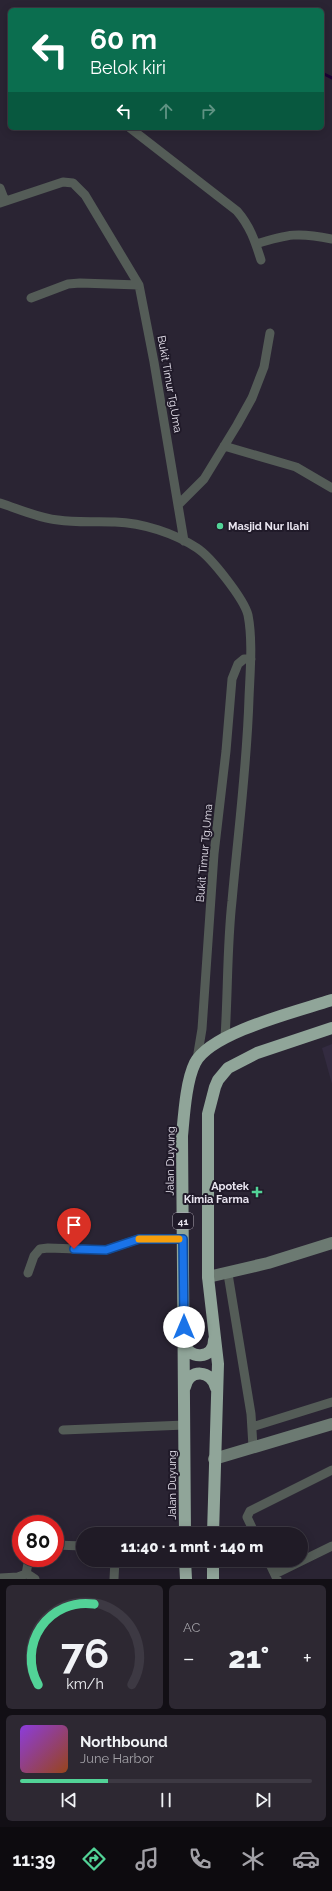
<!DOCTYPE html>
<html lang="id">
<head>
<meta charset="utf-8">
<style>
  body { margin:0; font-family:Raleway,sans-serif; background:#2d2832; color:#f1f3f6; height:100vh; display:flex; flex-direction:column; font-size:15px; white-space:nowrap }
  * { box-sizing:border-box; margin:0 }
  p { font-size:13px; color:#a2a1a7 }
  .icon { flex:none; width:22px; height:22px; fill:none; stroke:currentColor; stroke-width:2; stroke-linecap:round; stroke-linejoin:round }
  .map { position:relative; height:1579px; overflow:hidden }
  .side { display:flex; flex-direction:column; gap:6px; padding:6px; background:#120f15; flex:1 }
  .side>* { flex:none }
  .top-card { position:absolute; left:8px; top:8px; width:316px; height:122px; border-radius:6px; box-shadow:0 2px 10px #0003,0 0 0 1px #3d3943; background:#0b6e4f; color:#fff; overflow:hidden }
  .speed { position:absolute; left:12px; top:1515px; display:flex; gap:8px; font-size:20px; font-weight:700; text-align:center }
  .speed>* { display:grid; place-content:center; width:52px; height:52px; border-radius:50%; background:#201b26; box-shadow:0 2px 10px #0003,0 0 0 1px #3d3943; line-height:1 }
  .speed .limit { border:6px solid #d22; background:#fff; color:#111 }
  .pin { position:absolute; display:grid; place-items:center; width:34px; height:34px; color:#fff; margin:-41px -17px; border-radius:50% 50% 50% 0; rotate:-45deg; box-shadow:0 0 4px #0007 }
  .pin .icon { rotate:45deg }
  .me { position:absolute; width:44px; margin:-22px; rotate:0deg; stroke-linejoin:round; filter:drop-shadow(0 0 3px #0008) }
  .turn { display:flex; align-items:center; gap:14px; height:84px; padding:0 16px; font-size:18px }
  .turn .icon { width:52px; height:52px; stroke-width:2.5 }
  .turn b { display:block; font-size:28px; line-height:34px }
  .lanes { display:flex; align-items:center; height:38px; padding:0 16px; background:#0003; justify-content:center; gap:20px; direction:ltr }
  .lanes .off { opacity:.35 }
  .big { font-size:30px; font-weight:800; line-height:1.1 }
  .side .tile { flex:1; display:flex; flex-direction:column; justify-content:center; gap:6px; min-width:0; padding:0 14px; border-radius:6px; background:#2d2832 }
  .side .dial { align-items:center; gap:0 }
  .dial svg { height:104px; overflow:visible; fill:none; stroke:#3d3943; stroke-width:7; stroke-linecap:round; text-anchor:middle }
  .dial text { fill:#f1f3f6; stroke:none }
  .song { display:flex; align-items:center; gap:12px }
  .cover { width:48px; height:48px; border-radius:6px; background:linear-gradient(135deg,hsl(270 70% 55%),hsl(20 70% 35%)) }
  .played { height:4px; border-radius:2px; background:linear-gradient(90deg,#52d397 30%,#3d3943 30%) }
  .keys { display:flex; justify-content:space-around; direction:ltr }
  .heat { display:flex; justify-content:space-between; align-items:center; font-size:22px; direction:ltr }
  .side .tiles { flex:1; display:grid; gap:6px; grid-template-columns:1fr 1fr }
  .tile:last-child { grid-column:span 2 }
  .trip { position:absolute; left:76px; top:1527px; width:232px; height:40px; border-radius:20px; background:#201b26; box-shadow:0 2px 10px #0003,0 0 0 1px #3d3943; font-weight:800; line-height:40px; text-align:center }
  .dock { display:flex; height:64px; justify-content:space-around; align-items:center; background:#0d0b0f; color:#a2a1a7 }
  .dock .icon { width:28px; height:28px }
  .dock .selected { color:#52d397 }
  .dock b { font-size:18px; color:#f1f3f6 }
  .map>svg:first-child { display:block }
  .built { fill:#332b40 }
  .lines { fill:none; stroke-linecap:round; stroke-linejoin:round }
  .stream { stroke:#1b0233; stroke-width:3 }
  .street { stroke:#545c57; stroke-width:9 }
  .secondary { stroke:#6c7a72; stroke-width:12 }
  .highway { stroke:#90a599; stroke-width:12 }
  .route-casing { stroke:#114b97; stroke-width:10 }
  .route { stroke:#1a73e8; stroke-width:7 }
  .slow { stroke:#f59e0b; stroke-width:7 }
  .poi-dot { fill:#52d397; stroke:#201a29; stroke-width:1.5 }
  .labels { text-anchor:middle; stroke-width:4; stroke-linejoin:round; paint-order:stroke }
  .shield { fill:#201a29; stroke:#ada8b4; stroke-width:1 }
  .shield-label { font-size:10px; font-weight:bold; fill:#e9e5f0 }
  .street-label { font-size:11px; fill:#e9e5f0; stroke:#201a29 }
  .poi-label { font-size:11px; font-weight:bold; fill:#e9e5f0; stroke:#201a29; text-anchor:start }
</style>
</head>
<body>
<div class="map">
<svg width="332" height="1579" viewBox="0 0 332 1579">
  <rect width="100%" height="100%" fill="#2a2433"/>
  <path class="built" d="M332 1044V1084L322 1048Z"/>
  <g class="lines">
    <path class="stream" d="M322 73 332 78"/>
    <path class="street" d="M130 128 237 211C250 226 255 241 261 260
      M0 188 5 201
      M0 203 63 182 73 183 85 195 139 285 154 362 184 541
      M256 244C288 234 298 232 332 239
      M31 298 68 284 80 283 139 285
      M224 446 296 467 332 488
      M0 503C19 509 38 518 58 520 77 523 97 521 115 522 143 523 174 533 197 548 211 557 244 599 248 615 253 641 250 672 249 698 247 766 238 833 232 901 227 946 228 992 225 1037
      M178 505 204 479 237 425 252 398 264 367 270 333
      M197 1059 202 1029 214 854 226 751 232 679 238 664 244 659H251
      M28 1273 34 1256 40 1249 48 1248 106 1250 139 1239H183
      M228 1274 251 1414 253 1447
      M252 1427 332 1402
      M63 1430 185 1425
      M255 1534 247 1517 250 1511 332 1470
      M55 1545 83 1546
      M268 1560 277 1579
      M26 1573 35 1579
      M275 1574 332 1546
      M0 1578 18 1577 26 1574 29 1558
      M114 1579 115 1560"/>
    <path class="secondary" d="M208 1277 268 1263 332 1243
      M214 1459 332 1424"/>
    <path class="highway" d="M184 1342C188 1361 214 1359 214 1340
      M185 1387C189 1368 212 1370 216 1388
      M185 1534 182 1136C184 1115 186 1081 195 1063 211 1032 299 1011 332 1000
      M213 1534 218 1364 208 1277V1114L215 1087 218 1080 228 1068 257 1053 332 1028
      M185 1560 186 1579
      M213 1579V1560"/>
  </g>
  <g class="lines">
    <g class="route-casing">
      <path id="route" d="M74 1249 106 1250 139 1239H183L184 1327"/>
    </g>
    <use href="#route" class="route"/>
    <path class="slow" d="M139 1239H179"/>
  </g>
  <g class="poi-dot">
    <circle cx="220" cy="526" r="4"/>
    <path d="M255 1186h4v4h4v4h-4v4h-4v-4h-4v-4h4z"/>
  </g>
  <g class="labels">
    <rect class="shield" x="173" y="1213" width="20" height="16" rx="3"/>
    <g class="shield-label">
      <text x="183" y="1225">41</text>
    </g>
    <g class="street-label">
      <text transform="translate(170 384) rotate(80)" y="4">Bukit Timur Tg.Uma</text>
      <text transform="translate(204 853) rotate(-85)" y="4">Bukit Timur Tg.Uma</text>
      <text transform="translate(170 1161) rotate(-89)" y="4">Jalan Duyung</text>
      <text transform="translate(172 1485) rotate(-90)" y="4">Jalan Duyung</text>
    </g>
    <g class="poi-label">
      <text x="228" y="530">Masjid Nur Ilahi</text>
      <text x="249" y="1190" text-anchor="end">Apotek<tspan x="249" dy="13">Kimia Farma</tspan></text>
    </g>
  </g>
</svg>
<div class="speed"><div class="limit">80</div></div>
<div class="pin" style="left:74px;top:1249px;background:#d93025"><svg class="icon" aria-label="arrive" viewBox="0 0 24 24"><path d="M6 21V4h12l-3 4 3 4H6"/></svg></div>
<svg class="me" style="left:184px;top:1327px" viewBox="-20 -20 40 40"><circle r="19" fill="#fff"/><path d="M0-13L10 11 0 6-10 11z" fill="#1a73e8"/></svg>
<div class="trip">11:40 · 1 mnt · 140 m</div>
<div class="top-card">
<div class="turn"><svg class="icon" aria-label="left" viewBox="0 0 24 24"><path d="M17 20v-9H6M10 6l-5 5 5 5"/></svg><div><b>60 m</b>Belok kiri</div></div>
<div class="lanes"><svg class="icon" aria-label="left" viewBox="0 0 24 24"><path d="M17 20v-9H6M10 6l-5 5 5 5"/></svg><svg class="icon off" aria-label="ahead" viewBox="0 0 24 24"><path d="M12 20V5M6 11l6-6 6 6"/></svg><svg class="icon off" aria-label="right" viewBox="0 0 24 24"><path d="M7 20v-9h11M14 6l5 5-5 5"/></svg></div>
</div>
</div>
<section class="side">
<div class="tiles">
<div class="tile dial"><svg viewBox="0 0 100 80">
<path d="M14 69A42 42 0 1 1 86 69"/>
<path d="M14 69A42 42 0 0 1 57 7" stroke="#52d397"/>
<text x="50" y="56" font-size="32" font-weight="700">76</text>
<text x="50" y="72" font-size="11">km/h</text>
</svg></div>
<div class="tile"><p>AC</p>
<div class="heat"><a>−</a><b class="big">21°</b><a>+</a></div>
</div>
<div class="tile">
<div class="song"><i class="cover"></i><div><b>Northbound</b><p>June Harbor</p></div></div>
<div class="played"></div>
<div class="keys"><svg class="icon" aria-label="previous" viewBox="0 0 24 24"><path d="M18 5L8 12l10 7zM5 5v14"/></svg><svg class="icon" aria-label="pause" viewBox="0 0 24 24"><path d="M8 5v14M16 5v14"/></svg><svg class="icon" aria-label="next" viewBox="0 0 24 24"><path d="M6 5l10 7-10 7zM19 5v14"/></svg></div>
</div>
</div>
</section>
<nav class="dock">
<b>11:39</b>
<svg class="icon selected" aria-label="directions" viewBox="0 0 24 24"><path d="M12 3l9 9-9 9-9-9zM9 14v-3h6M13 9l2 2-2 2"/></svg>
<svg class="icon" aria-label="music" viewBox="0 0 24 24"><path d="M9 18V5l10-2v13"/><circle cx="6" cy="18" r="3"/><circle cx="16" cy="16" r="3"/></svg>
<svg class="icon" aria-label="phone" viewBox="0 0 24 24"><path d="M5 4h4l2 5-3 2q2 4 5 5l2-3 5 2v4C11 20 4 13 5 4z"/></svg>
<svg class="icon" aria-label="climate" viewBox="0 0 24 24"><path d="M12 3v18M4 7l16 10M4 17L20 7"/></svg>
<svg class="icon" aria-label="car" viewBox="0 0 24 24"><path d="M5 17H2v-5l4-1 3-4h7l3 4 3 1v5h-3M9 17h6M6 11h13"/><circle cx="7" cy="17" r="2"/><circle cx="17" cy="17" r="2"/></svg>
</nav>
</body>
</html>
